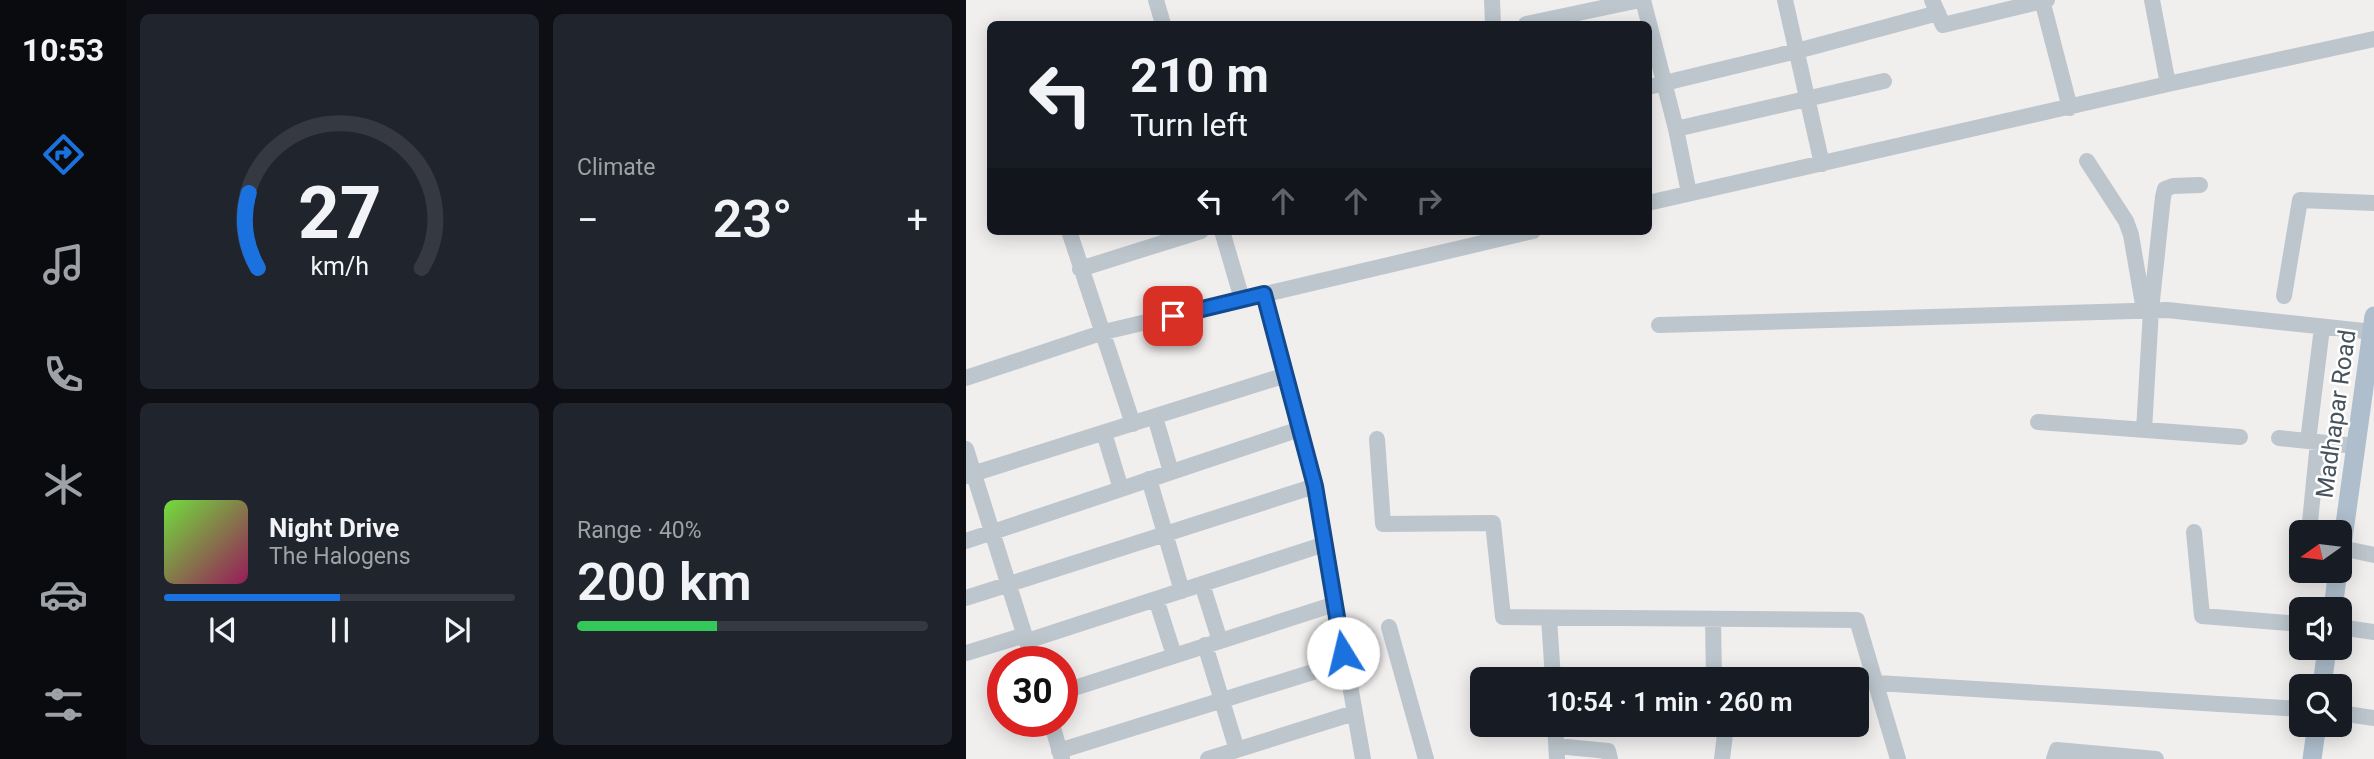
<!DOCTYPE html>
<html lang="en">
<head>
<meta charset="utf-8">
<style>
  body { margin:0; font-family:Roboto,sans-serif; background:#20242c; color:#f1f3f6; height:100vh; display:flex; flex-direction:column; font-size:26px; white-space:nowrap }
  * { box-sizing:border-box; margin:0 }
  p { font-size:23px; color:#9ea1a6 }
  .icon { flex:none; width:38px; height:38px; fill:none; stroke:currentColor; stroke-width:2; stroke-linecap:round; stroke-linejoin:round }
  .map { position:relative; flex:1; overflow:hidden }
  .sheet { display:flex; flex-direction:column; gap:14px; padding:14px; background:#0d0f14; width:840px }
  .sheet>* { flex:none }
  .top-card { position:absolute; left:21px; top:21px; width:665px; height:214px; border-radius:10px; box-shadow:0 4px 18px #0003; background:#171b24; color:#f1f3f6; overflow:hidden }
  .needle { width:46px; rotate:256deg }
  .buttons { position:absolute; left:1323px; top:520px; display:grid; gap:14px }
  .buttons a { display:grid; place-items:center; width:63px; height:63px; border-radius:10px; background:#171b24; box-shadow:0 4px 18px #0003; font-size:35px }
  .speed { position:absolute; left:21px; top:646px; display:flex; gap:14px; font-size:35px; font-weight:700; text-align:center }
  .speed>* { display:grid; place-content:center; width:91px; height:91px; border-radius:50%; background:#171b24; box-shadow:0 4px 18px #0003; line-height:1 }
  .speed .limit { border:10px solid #d22; background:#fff; color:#111 }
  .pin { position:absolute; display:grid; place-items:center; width:60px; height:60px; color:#fff; margin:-30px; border-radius:14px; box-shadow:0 4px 10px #0006 }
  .me { position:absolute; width:77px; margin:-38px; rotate:351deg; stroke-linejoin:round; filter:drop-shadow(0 0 5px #0008) }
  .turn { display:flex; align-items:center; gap:24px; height:147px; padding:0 28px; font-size:32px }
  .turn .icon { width:91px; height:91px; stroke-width:2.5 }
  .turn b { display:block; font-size:49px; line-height:60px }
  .lanes { display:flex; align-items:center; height:66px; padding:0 28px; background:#0003; justify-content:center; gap:35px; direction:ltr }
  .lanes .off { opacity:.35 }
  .big { font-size:52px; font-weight:600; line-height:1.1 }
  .sheet .widget { flex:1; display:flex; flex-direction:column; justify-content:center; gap:10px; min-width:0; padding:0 24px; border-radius:10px; background:#20242c }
  .sheet .dial { align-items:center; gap:0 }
  .dial svg { height:182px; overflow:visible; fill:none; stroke:#363941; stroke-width:7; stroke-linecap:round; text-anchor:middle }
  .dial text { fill:#f1f3f6; stroke:none }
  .song { display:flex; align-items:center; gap:21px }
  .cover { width:84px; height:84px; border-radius:10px; background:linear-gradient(135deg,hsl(100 70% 55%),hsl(330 70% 35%)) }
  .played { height:7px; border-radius:4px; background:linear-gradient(90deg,#1b72de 50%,#363941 50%) }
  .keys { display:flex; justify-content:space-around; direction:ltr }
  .heat { display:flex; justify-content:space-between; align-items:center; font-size:38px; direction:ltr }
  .charge { height:10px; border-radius:5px; background:linear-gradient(90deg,#34c759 40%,#363941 0) }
  .sheet .tiles { flex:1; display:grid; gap:14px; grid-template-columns:repeat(2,1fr) }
  .trip { position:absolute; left:504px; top:667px; width:399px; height:70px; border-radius:10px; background:#171b24; box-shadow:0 4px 18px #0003; font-weight:600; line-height:70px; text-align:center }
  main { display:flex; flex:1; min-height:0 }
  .menu { display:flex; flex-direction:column; width:126px; justify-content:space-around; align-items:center; background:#090b0e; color:#9ea1a6 }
  .menu .icon { width:49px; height:49px }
  .menu .current { color:#1b72de }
  .menu b { font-size:32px; color:#f1f3f6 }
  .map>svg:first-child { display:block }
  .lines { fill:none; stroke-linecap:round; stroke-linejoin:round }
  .minor { stroke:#bdc6cd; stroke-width:16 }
  .major { stroke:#aebecd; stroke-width:19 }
  .route-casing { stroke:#124a90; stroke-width:18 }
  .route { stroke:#1b72de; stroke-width:12 }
  .labels { text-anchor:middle; stroke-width:5; stroke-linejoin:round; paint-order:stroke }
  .street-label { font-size:24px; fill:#47525c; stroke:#fff }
</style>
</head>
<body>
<main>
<nav class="menu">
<b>10:53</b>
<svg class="icon current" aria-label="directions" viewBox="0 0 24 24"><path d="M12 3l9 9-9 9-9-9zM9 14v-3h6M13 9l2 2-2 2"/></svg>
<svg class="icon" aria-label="music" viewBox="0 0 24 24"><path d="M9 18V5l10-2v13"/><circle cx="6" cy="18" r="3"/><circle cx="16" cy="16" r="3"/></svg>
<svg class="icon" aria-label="phone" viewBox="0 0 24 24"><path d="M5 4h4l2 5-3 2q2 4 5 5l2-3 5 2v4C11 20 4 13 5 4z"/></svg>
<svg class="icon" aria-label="climate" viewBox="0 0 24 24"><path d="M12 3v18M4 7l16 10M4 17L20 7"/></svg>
<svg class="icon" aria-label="car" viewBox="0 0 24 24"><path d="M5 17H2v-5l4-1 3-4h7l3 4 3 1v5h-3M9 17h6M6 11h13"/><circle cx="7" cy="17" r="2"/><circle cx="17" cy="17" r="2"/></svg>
<svg class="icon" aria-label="filters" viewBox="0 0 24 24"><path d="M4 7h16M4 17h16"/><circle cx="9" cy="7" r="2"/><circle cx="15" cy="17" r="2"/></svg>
</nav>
<section class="sheet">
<div class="tiles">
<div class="widget dial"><svg viewBox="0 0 100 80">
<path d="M14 69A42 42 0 1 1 86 69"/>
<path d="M14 69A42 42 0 0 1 10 36" stroke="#1b72de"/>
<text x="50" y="56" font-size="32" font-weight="700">27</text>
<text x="50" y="72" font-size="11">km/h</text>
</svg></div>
<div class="widget"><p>Climate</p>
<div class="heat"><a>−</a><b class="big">23°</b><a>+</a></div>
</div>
<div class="widget">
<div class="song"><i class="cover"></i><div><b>Night Drive</b><p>The Halogens</p></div></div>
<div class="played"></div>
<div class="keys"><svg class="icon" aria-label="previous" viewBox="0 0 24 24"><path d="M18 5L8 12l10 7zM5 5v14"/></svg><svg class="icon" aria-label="pause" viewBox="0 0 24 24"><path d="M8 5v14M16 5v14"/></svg><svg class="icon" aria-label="next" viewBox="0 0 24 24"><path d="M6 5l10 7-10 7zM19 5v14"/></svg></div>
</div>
<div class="widget"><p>Range · 40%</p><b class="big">200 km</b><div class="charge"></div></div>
</div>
</section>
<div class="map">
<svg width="1408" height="759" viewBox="0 0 1408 759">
  <rect width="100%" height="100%" fill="#f1eeee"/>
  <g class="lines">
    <path class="minor" d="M190 0 197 24
      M526 0 527 24
      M677 0 710 129 723 193
      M819 0 856 164
      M966 0 977 25 1081 0
      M1076 0 1104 108
      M1186 0 1202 84
      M560 24 674 0
      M682 87 831 51 972 13
      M710 129 918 81
      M1121 161 1160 221 1165 235 1178 310
      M682 203 1202 84 1408 39
      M103 231 167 424
      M256 231 276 299
      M114 269 235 231
      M298 294 349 486 397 759
      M1318 296 1334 200 1408 203
      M693 325 1201 310 1408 332
      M0 378 138 332 567 231
      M189 417 205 472
      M1072 422 1274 437
      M1178 430 1185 310 1197 197 1199 189 1207 186 1234 185
      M138 433 155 489
      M1313 438 1390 446
      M411 439 417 524 527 523 537 617 891 620 932 759
      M1342 441 1356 328
      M0 449 67 662
      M0 476 320 375
      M183 479 216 591
      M1228 532 1236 616 1335 624
      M1343 532 1352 442
      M0 541 334 429
      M1375 548 1408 555
      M1339 575V570
      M236 584 254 641
      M0 598 349 486
      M190 599 208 655
      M583 618 587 679
      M747 619 748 679
      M423 627 460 759
      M1374 627 1408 632
      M61 641 359 544
      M239 645 271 750
      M0 653 59 635
      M911 683 1335 709
      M96 692 369 604
      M1374 713 1408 718
      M85 721 96 759
      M589 724 591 759
      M756 724 759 734 756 759
      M591 746 642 751 644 759
      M93 751 379 662
      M242 759 388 713
      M1088 759 1091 750 1190 759"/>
    <path class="major" d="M1374 560 1408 316
      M1367 609 1372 570
      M1356 686 1361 648
      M1346 759 1351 724"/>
  </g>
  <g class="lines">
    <g class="route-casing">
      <path id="route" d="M207 316 298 294 349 486 377 653"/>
    </g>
    <use href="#route" class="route"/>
  </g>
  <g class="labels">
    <g class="street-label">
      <text transform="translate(1370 414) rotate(-82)" y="8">Madhapar Road</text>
    </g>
  </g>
</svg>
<div class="buttons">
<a><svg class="needle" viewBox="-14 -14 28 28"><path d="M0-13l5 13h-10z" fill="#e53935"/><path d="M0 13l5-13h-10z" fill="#9ea1a6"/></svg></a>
<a><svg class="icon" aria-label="sound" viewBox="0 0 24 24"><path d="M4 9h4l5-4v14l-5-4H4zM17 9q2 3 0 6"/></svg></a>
<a><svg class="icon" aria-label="search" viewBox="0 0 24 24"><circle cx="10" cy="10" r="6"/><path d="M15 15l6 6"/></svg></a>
</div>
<div class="speed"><div class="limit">30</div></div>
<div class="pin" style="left:207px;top:316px;background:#d93025"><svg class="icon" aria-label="arrive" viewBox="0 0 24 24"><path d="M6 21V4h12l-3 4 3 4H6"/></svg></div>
<svg class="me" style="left:377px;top:653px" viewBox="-20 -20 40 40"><circle r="19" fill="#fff"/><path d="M0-13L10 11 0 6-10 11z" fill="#1b72de"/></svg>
<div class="trip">10:54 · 1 min · 260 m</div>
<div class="top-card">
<div class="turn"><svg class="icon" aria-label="left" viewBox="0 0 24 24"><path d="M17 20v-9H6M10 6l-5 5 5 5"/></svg><div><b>210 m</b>Turn left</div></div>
<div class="lanes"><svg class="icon" aria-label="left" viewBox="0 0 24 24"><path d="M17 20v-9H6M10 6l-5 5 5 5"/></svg><svg class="icon off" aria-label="ahead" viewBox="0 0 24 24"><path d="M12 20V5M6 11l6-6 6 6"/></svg><svg class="icon off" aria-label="ahead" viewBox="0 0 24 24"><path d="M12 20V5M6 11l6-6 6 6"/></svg><svg class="icon off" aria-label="right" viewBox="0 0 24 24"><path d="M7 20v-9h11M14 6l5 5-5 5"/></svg></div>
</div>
</div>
</main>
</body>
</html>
